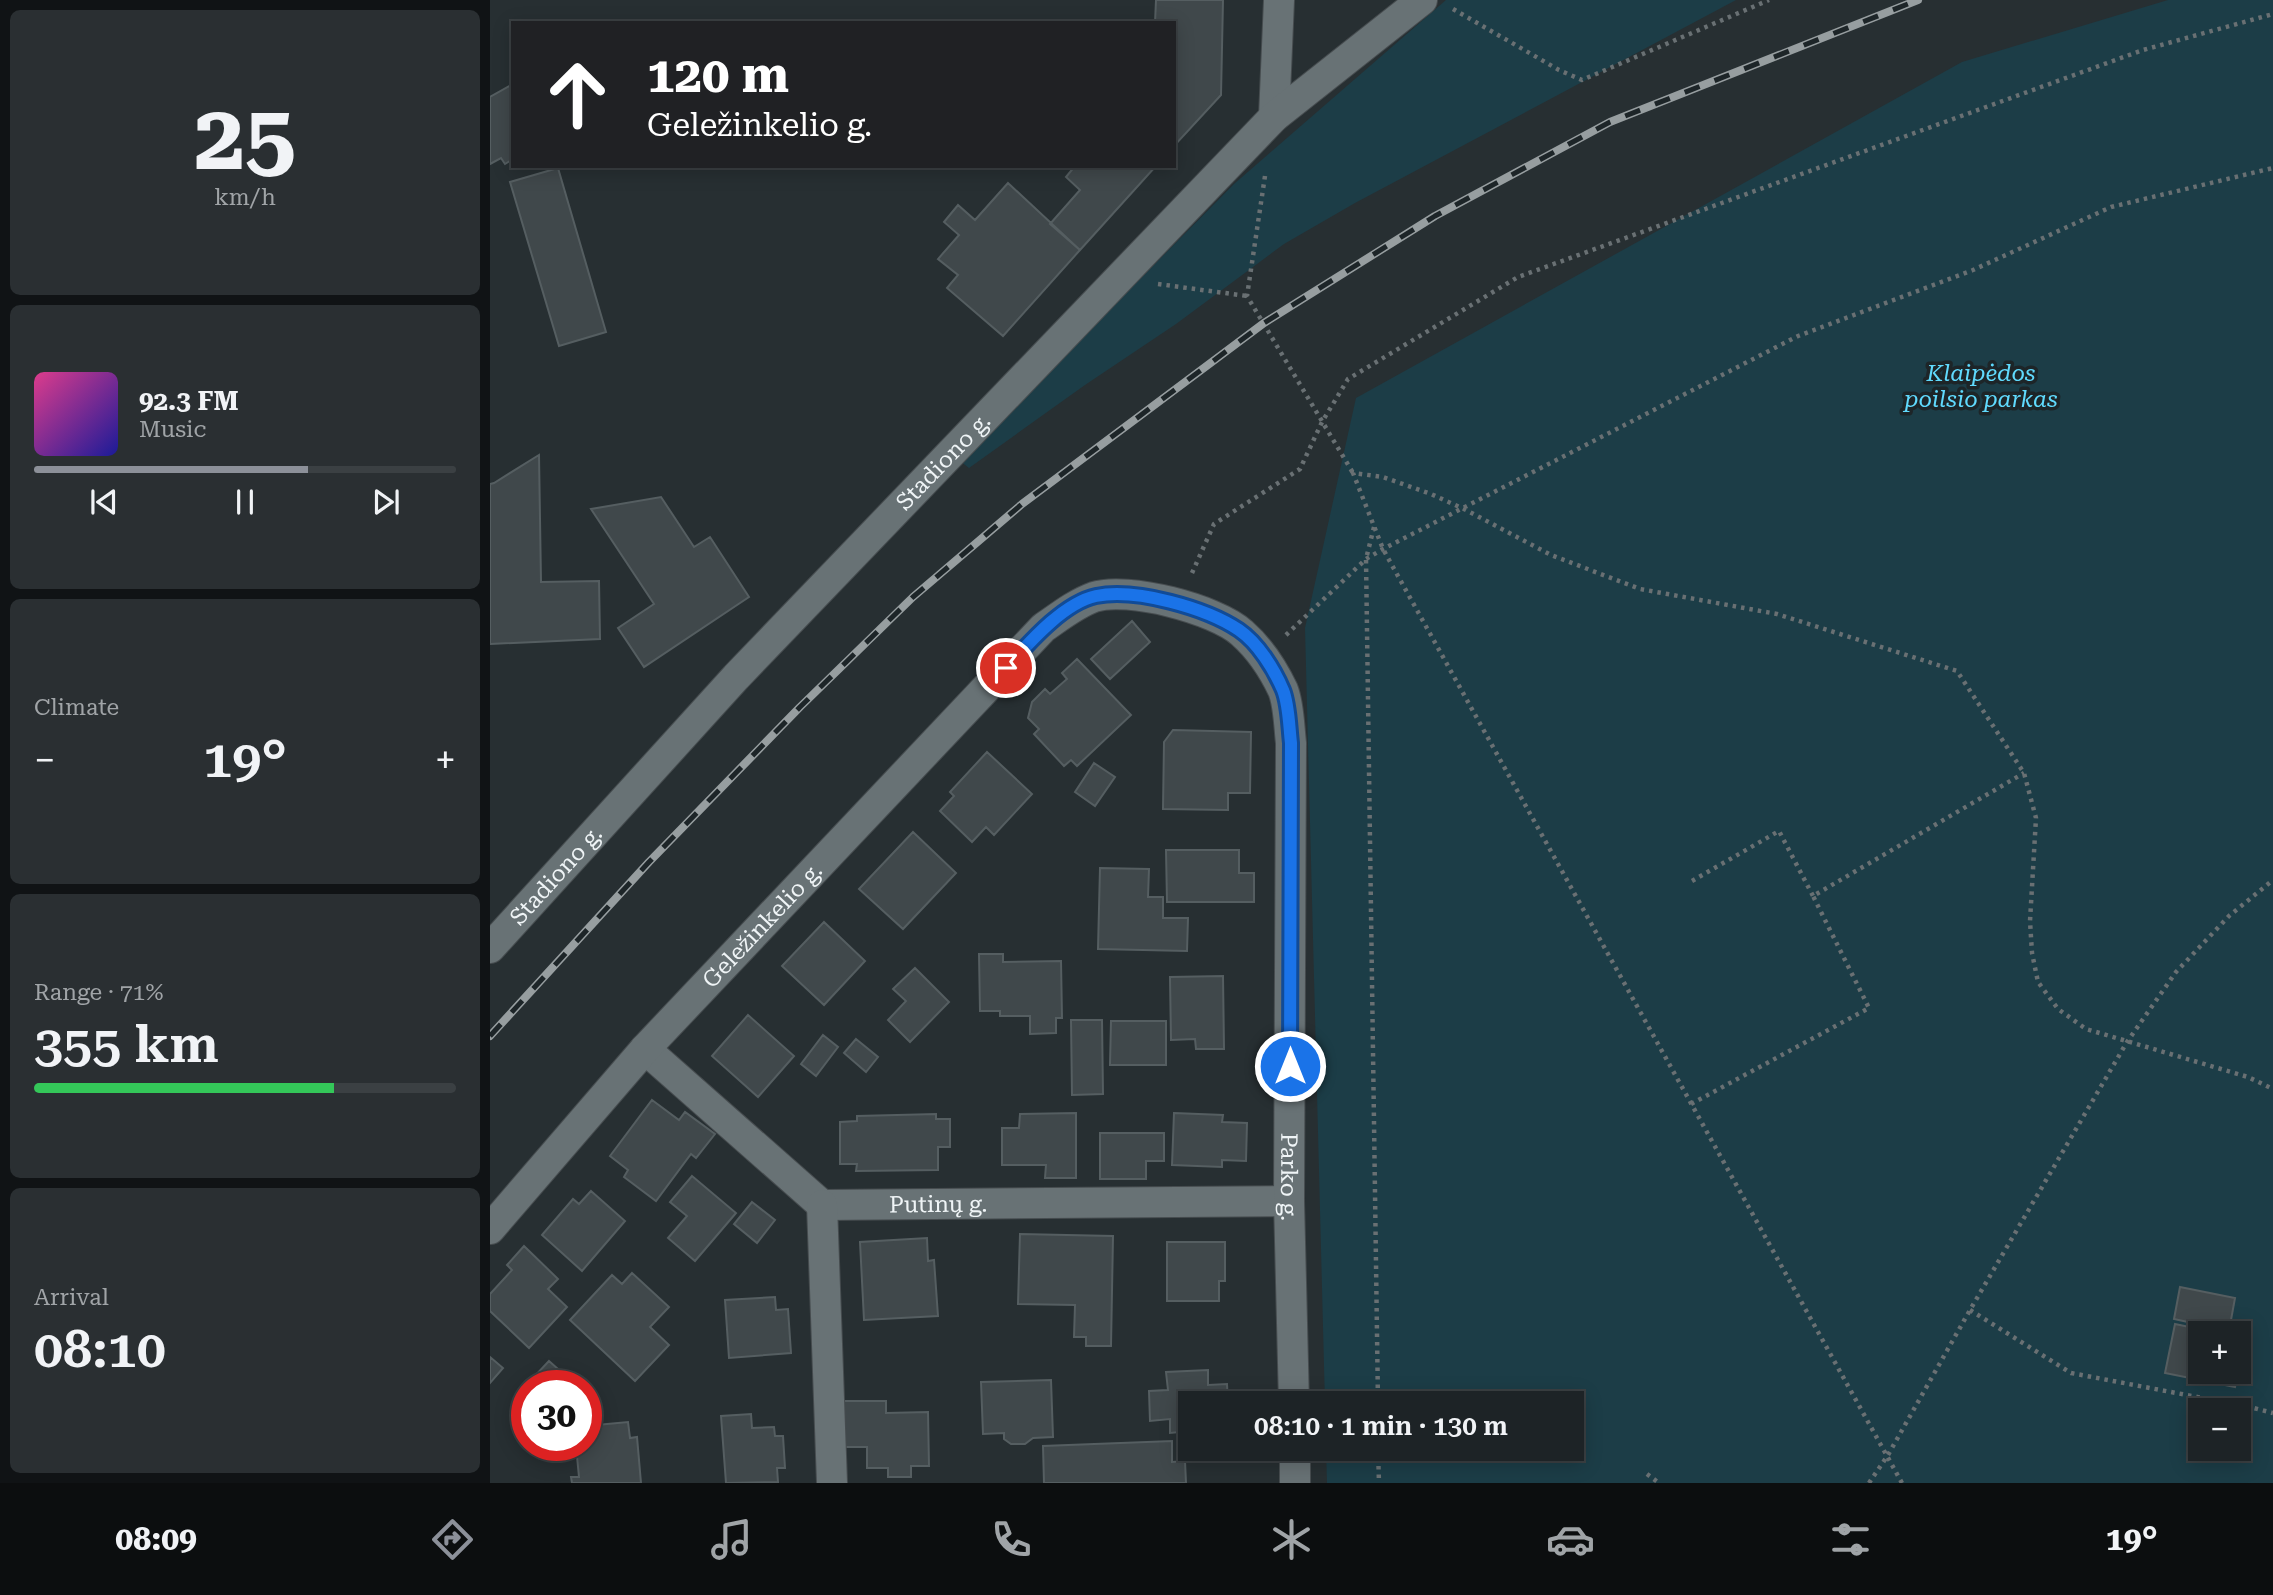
<!DOCTYPE html>
<html lang="en">
<head>
<meta charset="utf-8">
<style>
  body { margin:0; font-family:"Roboto Serif",serif; background:#2a2f32; color:#f1f3f6; height:100vh; display:flex; flex-direction:column; font-size:26px; white-space:nowrap }
  * { box-sizing:border-box; margin:0 }
  p { font-size:23px; color:#a0a4a7 }
  .icon { flex:none; width:38px; height:38px; fill:none; stroke:currentColor; stroke-width:2; stroke-linecap:round; stroke-linejoin:round }
  .map { position:relative; flex:1; overflow:hidden }
  .side { display:flex; flex-direction:column; gap:10px; padding:10px; background:#101315; width:490px }
  .side>* { flex:none }
  .guide { position:absolute; left:21px; top:21px; width:665px; height:147px; border-radius:0px; box-shadow:0 4px 18px #0003,0 0 0 2px #3b4043; background:#202124; color:#fff; overflow:hidden }
  .buttons { position:absolute; left:1698px; top:1321px; display:grid; gap:14px }
  .buttons a { display:grid; place-items:center; width:63px; height:63px; border-radius:0px; background:#1d2326; box-shadow:0 4px 18px #0003,0 0 0 2px #3b4043; font-size:35px }
  .speed { position:absolute; left:21px; top:1370px; display:flex; gap:14px; font-size:35px; font-weight:700; text-align:center }
  .speed>* { display:grid; place-content:center; width:91px; height:91px; border-radius:50%; background:#1d2326; box-shadow:0 4px 18px #0003,0 0 0 2px #3b4043; line-height:1 }
  .speed .limit { border:10px solid #d22; background:#fff; color:#111 }
  .pin { position:absolute; display:grid; place-items:center; width:60px; height:60px; color:#fff; margin:-30px; border:4px solid #fff; border-radius:50%; box-shadow:0 2px 7px #0007 }
  .me { position:absolute; width:77px; margin:-38px; rotate:0deg; stroke-linejoin:round; filter:drop-shadow(0 0 5px #0008) }
  .turn { display:flex; align-items:center; gap:24px; height:147px; padding:0 21px; font-size:32px }
  .turn .icon { width:91px; height:91px; stroke-width:2.5 }
  .turn b { display:block; font-size:49px; line-height:60px }
  .big { font-size:52px; font-weight:600; line-height:1.1 }
  .side .tile { flex:1; display:flex; flex-direction:column; justify-content:center; gap:10px; min-width:0; padding:0 24px; border-radius:10px; background:#2a2f32 }
  .side .dial { align-items:center; gap:0 }
  .dial b { font-size:91px; line-height:1 }
  .song { display:flex; align-items:center; gap:21px }
  .cover { width:84px; height:84px; border-radius:10px; background:linear-gradient(135deg,hsl(330 70% 55%),hsl(240 70% 35%)) }
  .played { height:7px; border-radius:4px; background:linear-gradient(90deg,#8c9099 65%,#3b4043 65%) }
  .keys { display:flex; justify-content:space-around; direction:ltr }
  .heat { display:flex; justify-content:space-between; align-items:center; font-size:38px; direction:ltr }
  .charge { height:10px; border-radius:5px; background:linear-gradient(90deg,#34c759 71%,#3b4043 0) }
  .trip { position:absolute; left:688px; top:1391px; width:406px; height:70px; border-radius:0px; background:#1d2326; box-shadow:0 4px 18px #0003,0 0 0 2px #3b4043; font-weight:600; line-height:70px; text-align:center }
  .menu { display:flex; height:112px; justify-content:space-around; align-items:center; background:#0c0e0f; color:#a0a4a7 }
  .menu .icon { width:49px; height:49px }
  .menu .current { color:#8c9099 }
  .menu b { font-size:32px; color:#f1f3f6 }
  main { display:flex; flex:1; min-height:0 }
  .map>svg:first-child { display:block }
  .green { fill:#1c3d47; fill-rule:evenodd }
  .building { fill:#40484b; stroke:#555e61; stroke-width:2 }
  .lines { fill:none; stroke-linecap:round; stroke-linejoin:round }
  .street-casing { stroke:#464c4f; stroke-width:32 }
  .path { stroke:#697073; stroke-width:4.5; stroke-dasharray:3.5 5; stroke-linecap:butt }
  .street { stroke:#687275; stroke-width:30 }
  .rail-casing { stroke:#979ea0; stroke-width:8 }
  .rail { stroke:#1d2528; stroke-width:5; stroke-dasharray:16; stroke-linecap:butt }
  .route-casing { stroke:#114b97; stroke-width:18 }
  .route { stroke:#1a73e8; stroke-width:12 }
  .labels { text-anchor:middle; stroke-width:7; stroke-linejoin:round; paint-order:stroke }
  .park-label { font-size:23px; font-style:italic; fill:#60dafd; stroke:#1d2528 }
  .street-label { font-size:23px; fill:#eff4f6; stroke:#1d2528 }
</style>
</head>
<body>
<main>
<section class="side">
<div class="tile dial"><b>25</b><p>km/h</p></div>
<div class="tile">
<div class="song"><i class="cover"></i><div><b>92.3 FM</b><p>Music</p></div></div>
<div class="played"></div>
<div class="keys"><svg class="icon" aria-label="previous" viewBox="0 0 24 24"><path d="M18 5L8 12l10 7zM5 5v14"/></svg><svg class="icon" aria-label="pause" viewBox="0 0 24 24"><path d="M8 5v14M16 5v14"/></svg><svg class="icon" aria-label="next" viewBox="0 0 24 24"><path d="M6 5l10 7-10 7zM19 5v14"/></svg></div>
</div>
<div class="tile"><p>Climate</p>
<div class="heat"><a>−</a><b class="big">19°</b><a>+</a></div>
</div>
<div class="tile"><p>Range · 71%</p><b class="big">355 km</b><div class="charge"></div></div>
<div class="tile"><p>Arrival</p><b class="big">08:10</b></div>
</section>
<div class="map">
<svg width="1783" height="1483" viewBox="0 0 1783 1483">
  <rect width="100%" height="100%" fill="#272f32"/>
  <path class="green" d="M956 0H1246L865 203 794 244 686 324 595 385 479 468 470 461 744 184Z
    M1678 0H1783V1483H837L836 1449H1082V1404H835L815 628 866 398 1472 62ZM1710 1334H1748V1372H1710ZM1710 1410H1748V1449H1710Z"/>
  <path class="building" d="M666 0H733L731 95 684 146V23H665Z
    M23 84V159L15 164 11 158 0 164V97Z
    M585 166H666L590 250 560 224 590 190 576 177Z
    M68 168 116 332 69 346 20 182Z
    M518 183 590 250 513 336 457 288 468 275 448 259 469 235 454 222 468 205 485 220Z
    M49 455 51 582 109 581 110 639 0 644V484L4 483Z
    M171 497 204 547 220 537 259 597 154 667 128 628 164 604 101 509Z
    M642 621 660 642 620 679 601 659Z
    M587 659 641 715 587 766 581 760 574 766 544 734 549 729 538 718 542 702 555 689 560 694 577 679 572 673Z
    M683 730 761 732 760 793H738V810L673 809 674 742Z
    M497 752 542 794 504 835 496 827 482 842 450 811 464 796 460 792Z
    M604 763 625 777 605 806 585 792Z
    M423 832 466 873 413 929 369 889Z
    M676 850H749V873H764V902H677Z
    M610 868 659 869 658 897H673V918H698L697 951 608 949Z
    M334 922 375 961 334 1005 292 966Z
    M489 954H513V962L571 961 572 1018H566V1033L540 1034V1016H510V1011H490Z
    M425 968 459 1002 420 1042 398 1020 416 1001 403 989Z
    M733 976 734 1049H706L705 1039 681 1040 680 977Z
    M258 1015 304 1056 268 1097 222 1056Z
    M581 1020H612L613 1094 582 1095Z
    M621 1021H676V1065H620Z
    M333 1035 348 1047 326 1076 311 1064Z
    M366 1039 388 1057 376 1072 354 1053Z
    M162 1100 189 1120 195 1112 225 1134 206 1158 201 1154 166 1201 134 1177 138 1170 120 1156Z
    M586 1113V1178H555L556 1165H512V1128H529L530 1114Z
    M684 1113 733 1115 732 1122 757 1123 756 1161 732 1160V1167L682 1165Z
    M446 1114V1119H460V1147H448V1170L366 1171 367 1164H350V1122L367 1121V1116Z
    M610 1133H674V1161H656V1179H610Z
    M202 1176 246 1213 205 1261 178 1238 197 1216 180 1202Z
    M101 1191 135 1221 92 1271 52 1235 83 1199 89 1204Z
    M262 1202 285 1220 267 1243 244 1224Z
    M530 1234 623 1236 621 1346H596V1337H584L585 1305 528 1304Z
    M437 1238 438 1261 444 1260 448 1316 374 1320 370 1242Z
    M677 1242H735V1281H729V1301H677Z
    M34 1246 68 1279 58 1289 77 1307 39 1348 0 1311V1294L22 1270 17 1265Z
    M142 1273 179 1307 160 1327 179 1345 145 1381 80 1320 122 1275 132 1284Z
    M1690 1287 1745 1298 1739 1331 1684 1319Z
    M285 1297 286 1310 298 1309 301 1353 239 1358 235 1300Z
    M1685 1324 1733 1334H1710V1372H1748L1745 1387 1675 1373Z
    M1748 1337 1755 1338 1748 1369Z
    M0 1357 13 1368 0 1383Z
    M59 1361 87 1386H52L43 1378Z
    M718 1370V1385L737 1384 738 1404H700V1431L680 1433V1419L660 1421 659 1391 678 1390 676 1372Z
    M561 1380 563 1437 543 1438 535 1444H521L514 1439V1433L493 1434 491 1382Z
    M354 1401H396V1413L438 1412 439 1466H421V1477H398V1468H377V1447H354Z
    M261 1414 262 1428 284 1427 285 1436H293L295 1468H287L288 1482 236 1483 231 1416Z
    M138 1422 140 1438 147 1437 151 1483H82L81 1477H89L86 1446H96V1426Z
    M682 1441V1462L695 1461 696 1483H554L553 1446Z"/>
  <g class="lines">
    <g class="street-casing">
      <g id="street">
        <path d="M784 117 789 0"/>
        <path id="s1" d="M0 948 246 677 784 117 932 0"/>
        <path id="s2" d="M155 1049 332 1205 799 1201"/>
        <path d="M332 1205 342 1483"/>
        <path id="s3" d="M0 1229 155 1049 553 628C569 617 585 604 604 597 637 586 726 609 752 633 769 648 783 669 793 690 799 705 799 726 801 743L799 1201 804 1404"/>
        <path d="M805 1449V1483"/>
      </g>
    </g>
    <path class="path" d="M963 9 1069 70 1092 80 1279 0
      M775 176 757 296 863 473
      M668 284 757 296
      M884 527 876 559 888 1404
      M702 573 724 524 810 469 832 422 858 379 1028 277 1653 50 1783 14
      M796 635 876 559 893 549 1308 336 1483 270 1621 207 1783 168
      M1202 881 1289 831 1323 896
      M1201 1104 1379 1008 1323 896 1534 773
      M1480 1310 1581 1373 1760 1407 1783 1413
      M888 1449 889 1483
      M1157 1474 1169 1483
      M1379 1483 1398 1455 1480 1310 1637 1042 1686 972 1739 916 1783 880
      M1412 1483 893 549 863 473 893 477 941 494 974 509 1061 555 1150 589 1287 614 1467 671 1534 773 1546 818 1540 921 1542 953 1548 982 1568 1009 1596 1029 1758 1077 1783 1089"/>
    <use href="#street" class="street"/>
    <g class="rail-casing">
      <path id="rail" d="M0 1036 159 862 310 707 423 597 532 504 774 323 945 216 1120 122 1428 0"/>
    </g>
    <use href="#rail" class="rail"/>
  </g>
  <g class="lines">
    <g class="route-casing">
      <path id="route" d="M516 668C538 644 573 603 606 596 646 588 716 608 749 630 768 643 784 669 793 690 799 705 799 726 801 743L800 1066"/>
    </g>
    <use href="#route" class="route"/>
  </g>
  <g class="labels">
    <g class="park-label">
      <text x="1491" y="381">Klaipėdos<tspan x="1491" dy="26">poilsio parkas</tspan></text>
    </g>
    <g class="street-label">
      <text dy="8" stroke="none"><textPath href="#s1" startOffset="665">Stadiono g.</textPath></text>
      <text dy="8" stroke="none"><textPath href="#s1" startOffset="98">Stadiono g.</textPath></text>
      <text dy="8" stroke="none"><textPath href="#s3" startOffset="408">Geležinkelio g.</textPath></text>
      <text dy="8" stroke="none"><textPath href="#s3" startOffset="1591">Parko g.</textPath></text>
      <text dy="8" stroke="none"><textPath href="#s2" startOffset="352">Putinų g.</textPath></text>
    </g>
  </g>
</svg>
<div class="buttons">
<a>+</a>
<a>−</a>
</div>
<div class="speed"><div class="limit">30</div></div>
<div class="pin" style="left:516px;top:668px;background:#d93025"><svg class="icon" aria-label="arrive" viewBox="0 0 24 24"><path d="M6 21V4h12l-3 4 3 4H6"/></svg></div>
<svg class="me" style="left:800px;top:1066px" viewBox="-20 -20 40 40"><circle r="17" fill="#1a73e8" stroke="#fff" stroke-width="3"/><path d="M0-11L8 9 0 5-8 9z" fill="#fff"/></svg>
<div class="trip">08:10 · 1 min · 130 m</div>
<div class="guide">
<div class="turn"><svg class="icon" aria-label="ahead" viewBox="0 0 24 24"><path d="M12 20V5M6 11l6-6 6 6"/></svg><div><b>120 m</b>Geležinkelio g.</div></div>
</div>
</div>
</main>
<nav class="menu">
<b>08:09</b>
<svg class="icon current" aria-label="directions" viewBox="0 0 24 24"><path d="M12 3l9 9-9 9-9-9zM9 14v-3h6M13 9l2 2-2 2"/></svg>
<svg class="icon" aria-label="music" viewBox="0 0 24 24"><path d="M9 18V5l10-2v13"/><circle cx="6" cy="18" r="3"/><circle cx="16" cy="16" r="3"/></svg>
<svg class="icon" aria-label="phone" viewBox="0 0 24 24"><path d="M5 4h4l2 5-3 2q2 4 5 5l2-3 5 2v4C11 20 4 13 5 4z"/></svg>
<svg class="icon" aria-label="climate" viewBox="0 0 24 24"><path d="M12 3v18M4 7l16 10M4 17L20 7"/></svg>
<svg class="icon" aria-label="car" viewBox="0 0 24 24"><path d="M5 17H2v-5l4-1 3-4h7l3 4 3 1v5h-3M9 17h6M6 11h13"/><circle cx="7" cy="17" r="2"/><circle cx="17" cy="17" r="2"/></svg>
<svg class="icon" aria-label="filters" viewBox="0 0 24 24"><path d="M4 7h16M4 17h16"/><circle cx="9" cy="7" r="2"/><circle cx="15" cy="17" r="2"/></svg>
<b>19°</b>
</nav>
</body>
</html>
